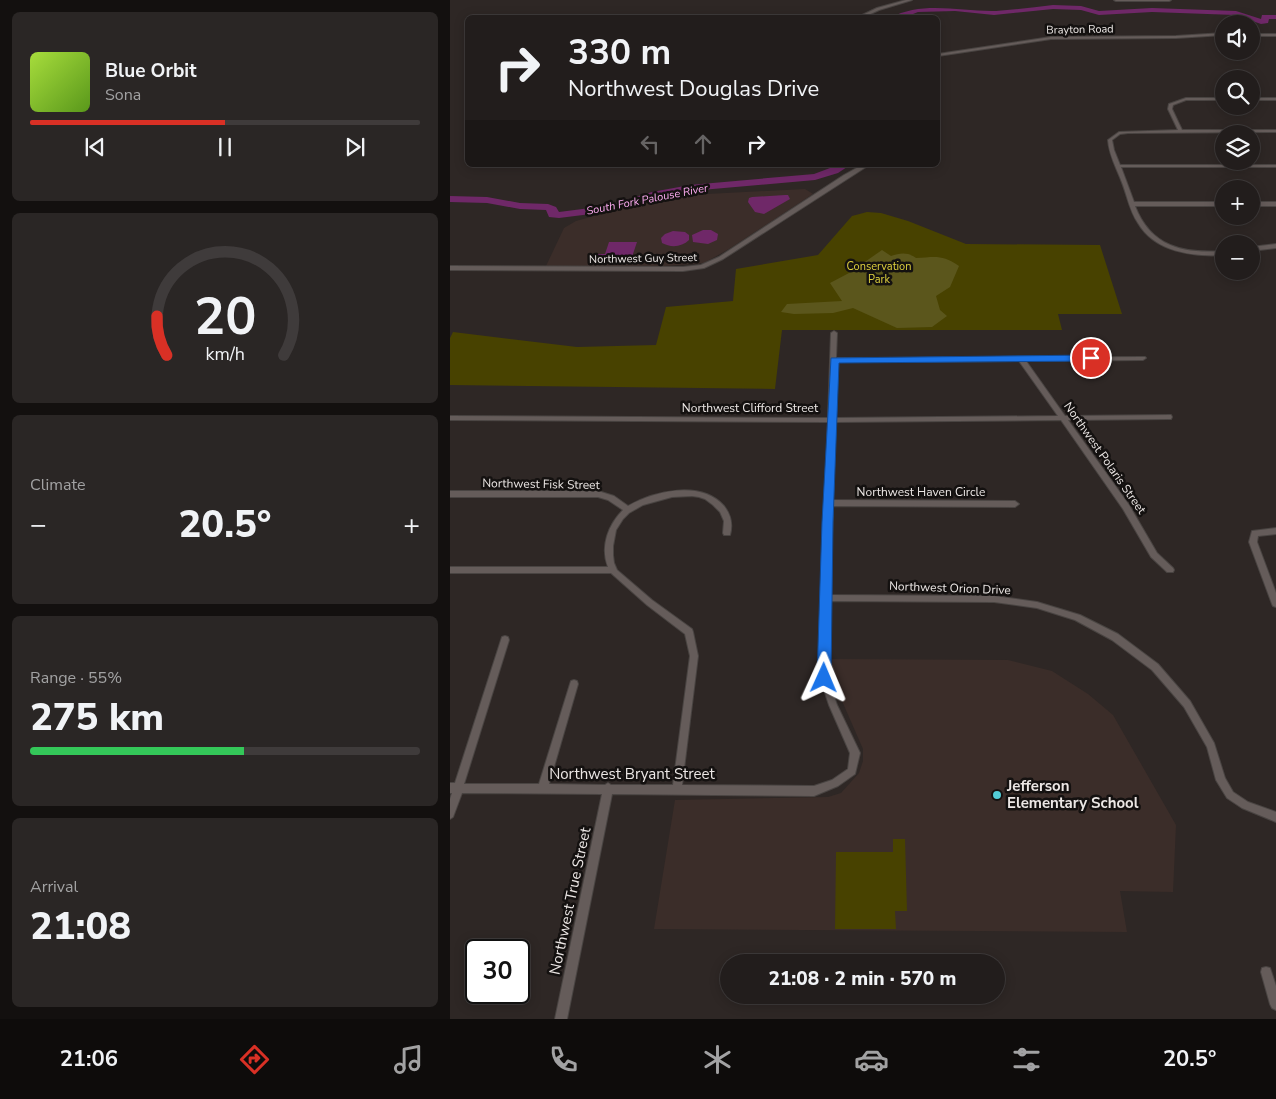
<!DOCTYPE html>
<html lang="en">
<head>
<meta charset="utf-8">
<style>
  body { margin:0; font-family:"Nunito Sans",sans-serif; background:#2a2625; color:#f1f3f6; height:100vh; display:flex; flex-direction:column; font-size:19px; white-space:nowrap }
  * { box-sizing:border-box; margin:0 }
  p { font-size:16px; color:#a2a2a3 }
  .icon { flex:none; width:28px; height:28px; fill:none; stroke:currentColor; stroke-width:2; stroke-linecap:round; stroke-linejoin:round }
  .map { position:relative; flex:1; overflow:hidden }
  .panel { display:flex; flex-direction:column; gap:12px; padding:12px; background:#13100f; width:450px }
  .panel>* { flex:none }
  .hud { position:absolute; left:15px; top:15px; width:475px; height:152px; border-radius:8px; box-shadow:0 2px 12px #0003,0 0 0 1px #3f3b3b; background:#221d1c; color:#f1f3f6; overflow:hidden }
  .tools { position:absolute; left:765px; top:15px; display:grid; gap:10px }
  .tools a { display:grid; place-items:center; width:45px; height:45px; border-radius:50%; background:#221d1c; box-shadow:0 2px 12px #0003,0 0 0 1px #3f3b3b; font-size:25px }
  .speed { position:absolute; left:15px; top:939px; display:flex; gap:10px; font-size:25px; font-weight:700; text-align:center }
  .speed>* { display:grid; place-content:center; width:65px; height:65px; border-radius:50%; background:#221d1c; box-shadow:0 2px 12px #0003,0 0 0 1px #3f3b3b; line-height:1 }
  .speed .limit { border:2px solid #111; border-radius:8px; background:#fff; color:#111 }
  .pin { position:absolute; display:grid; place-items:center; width:42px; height:42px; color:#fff; margin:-21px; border:2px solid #fff; border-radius:50%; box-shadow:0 1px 5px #0007 }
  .me { position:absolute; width:55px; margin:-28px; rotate:1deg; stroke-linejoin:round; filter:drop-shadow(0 0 4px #0008) }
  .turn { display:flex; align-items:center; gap:18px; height:105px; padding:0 20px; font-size:22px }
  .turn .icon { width:65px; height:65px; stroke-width:2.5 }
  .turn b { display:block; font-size:35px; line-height:42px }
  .lanes { display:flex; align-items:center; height:48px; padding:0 20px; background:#0003; justify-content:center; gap:25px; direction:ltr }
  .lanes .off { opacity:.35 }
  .big { font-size:38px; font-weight:800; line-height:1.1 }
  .panel .widget { flex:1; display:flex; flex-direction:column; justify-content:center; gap:8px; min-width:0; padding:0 18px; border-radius:8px; background:#2a2625 }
  .panel .dial { align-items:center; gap:0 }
  .dial svg { height:130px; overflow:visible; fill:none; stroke:#3f3b3b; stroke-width:7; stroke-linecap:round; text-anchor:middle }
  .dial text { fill:#f1f3f6; stroke:none }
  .song { display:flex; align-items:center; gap:15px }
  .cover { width:60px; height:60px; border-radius:8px; background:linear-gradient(135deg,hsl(80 70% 55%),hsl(90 70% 35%)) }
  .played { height:5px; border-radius:2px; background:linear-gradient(90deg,#d93025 50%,#3f3b3b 50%) }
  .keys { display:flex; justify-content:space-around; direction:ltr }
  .heat { display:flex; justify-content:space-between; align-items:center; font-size:28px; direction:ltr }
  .charge { height:8px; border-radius:4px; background:linear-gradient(90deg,#34c759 55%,#3f3b3b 0) }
  .trip { position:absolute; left:270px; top:954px; width:285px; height:50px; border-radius:25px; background:#221d1c; box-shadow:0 2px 12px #0003,0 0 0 1px #3f3b3b; font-weight:800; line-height:50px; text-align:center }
  .tab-bar { display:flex; height:80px; justify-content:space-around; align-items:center; background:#0e0c0b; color:#a2a2a3 }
  .tab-bar .icon { width:35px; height:35px }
  .tab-bar .active { color:#d93025 }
  .tab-bar b { font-size:22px; color:#f1f3f6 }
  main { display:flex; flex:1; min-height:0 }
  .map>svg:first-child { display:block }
  .built { fill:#3b2d29 }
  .green { fill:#484200 }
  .forest { fill:#5b561c }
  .water { fill:#6f2868 }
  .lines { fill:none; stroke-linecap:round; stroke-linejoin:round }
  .river { fill:#6f2868; fill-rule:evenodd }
  .minor-casing { stroke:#494442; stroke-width:2 }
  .tertiary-casing { stroke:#494442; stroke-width:2 }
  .minor { fill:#655c5a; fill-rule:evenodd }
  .tertiary { fill:#655c5a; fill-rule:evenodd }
  .route { fill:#1a73e8; stroke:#114b97 }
  .poi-dot { fill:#52ccd6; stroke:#141110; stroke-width:2 }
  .labels { text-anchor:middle; stroke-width:5; stroke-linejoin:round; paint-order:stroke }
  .far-street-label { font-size:11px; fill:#ece7e5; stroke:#141110 }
  .far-water-label { font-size:11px; font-style:italic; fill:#fdacf1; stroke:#141110 }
  .far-park-label { font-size:11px; fill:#dfd13e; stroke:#141110 }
  .street-label { font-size:12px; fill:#ece7e5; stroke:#141110 }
  .near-street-label { font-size:15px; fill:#ece7e5; stroke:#141110 }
  .near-poi-label { font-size:15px; font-weight:bold; fill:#ece7e5; stroke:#141110; text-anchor:start }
</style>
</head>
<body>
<main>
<section class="panel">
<div class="widget">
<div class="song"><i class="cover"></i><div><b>Blue Orbit</b><p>Sona</p></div></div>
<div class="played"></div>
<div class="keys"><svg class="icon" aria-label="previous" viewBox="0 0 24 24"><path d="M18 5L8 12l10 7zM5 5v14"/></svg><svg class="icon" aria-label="pause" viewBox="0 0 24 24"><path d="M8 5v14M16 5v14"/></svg><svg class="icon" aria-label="next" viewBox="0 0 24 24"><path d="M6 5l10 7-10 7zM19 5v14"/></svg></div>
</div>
<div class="widget dial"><svg viewBox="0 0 100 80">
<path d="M14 69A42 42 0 1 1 86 69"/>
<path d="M14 69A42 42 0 0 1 8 45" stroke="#d93025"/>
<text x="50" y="56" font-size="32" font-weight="700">20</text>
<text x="50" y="72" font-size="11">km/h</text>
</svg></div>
<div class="widget"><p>Climate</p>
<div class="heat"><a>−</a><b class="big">20.5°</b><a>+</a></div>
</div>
<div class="widget"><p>Range · 55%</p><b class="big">275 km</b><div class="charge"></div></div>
<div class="widget"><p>Arrival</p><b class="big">21:08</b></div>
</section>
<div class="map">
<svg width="826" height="1019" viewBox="0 0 826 1019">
  <rect width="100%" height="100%" fill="#2e2725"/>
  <path class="built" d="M355 189 363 194 279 249 254 263 216 266H96L114 228 126 221 209 198 238 195Z
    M381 659 558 660 602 671 638 694 663 715 726 825 723 892 670 891 677 932 204 929 225 800 378 797 391 793 409 773 413 761V749L385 685Z"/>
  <path class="green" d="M417 212 431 213 458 221 516 244 650 245 672 314H608L612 330H332L325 389 0 385V338L3 332 127 347 206 345 216 307 283 301 286 269 368 255 402 216Z
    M443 839H455L457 911H445L446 929H385L386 852H443Z"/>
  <path class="forest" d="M432 250 441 256C450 253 458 252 466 258 485 257 492 254 509 266L500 287 486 296 490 310 497 316 482 327 447 328 403 308 383 313 344 314 331 312 337 304 392 301 380 283 399 273Z"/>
  <path class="water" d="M335 195H338L340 199 314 214 305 212 298 202 299 198 302 197Z
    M253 230H261L268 234 267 240 258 244 243 242 242 235Z
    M223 231 235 232 239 235V240C232 247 221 248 212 243L211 238 215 234Z
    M159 242H187L180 263 141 262 144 254H155Z"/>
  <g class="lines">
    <path class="river" d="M603 5 631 6 649 11 702 8 786 11 811 19 812 15H826V19H819L818 23 811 24 785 15 702 12 649 15 631 10 603 9 544 15 505 11 468 12 453 18H440C473 0 511 12 546 11 565 10 584 7 603 5Z
      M388 165H400L388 173 365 180 240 191 208 197 157 212 109 218 99 217 96 210 70 209 37 203 0 202V196L37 197 70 203 98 204 106 207 109 212 156 206 202 192 240 185 364 174Z"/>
    <g class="minor-casing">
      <path id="minor" d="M456 0H462L429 10 412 18H406L427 8Z
        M664 0H721L719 1H666Z
        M774 33V35L726 38 601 39 488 56V54L601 37 726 36Z
        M801 34H826V36H801Z
        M736 98H774V100H736L723 105 722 109 732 130H826V132L678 133 670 134 662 140 664 150 670 165H826V167H671L684 202H774V206H685C701 247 733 254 774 251V255C743 257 705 252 688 223 679 210 677 194 671 180 666 167 659 155 658 140L669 132 728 130 718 109 719 104Z
        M801 98H826V100H801Z
        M801 202H826V206H801Z
        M826 244V248L801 251V247Z
        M384 331 387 333 386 358 695 357 696 358 693 360 576 361 615 416 721 415 722 417 721 419H719L618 420 679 505 707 553 723 568 724 570 723 572H717L701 557 673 509 611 420 385 422 383 500 565 501 569 504 565 507 383 506 380 595 544 596 587 602 630 615 668 634 708 664 740 701 764 743 775 778 783 792 798 802 826 812V822L792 808 777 798 766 780 757 747 734 707 702 670 662 640 625 620 587 608 544 602 380 601 378 678 387 705 410 753 405 774 388 786 364 796 162 794 117 1019H105L152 794 12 793 3 817 0 819V799L2 793H0V783H5L51 640 52 637 55 636 58 637 59 640 14 784H89L120 684 121 681 124 680 127 681 128 684 99 784 155 785 158 783 161 785H223L240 656 235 634 197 605 161 573H0V567H158C150 547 158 525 173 510L158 500 148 497H0V491H148L164 496 178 506C204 491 251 480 274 506 281 515 283 524 280 535H274L273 533 274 521 270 512 263 505 255 499 249 497 242 496 222 497 193 505 179 513 173 519 166 530 163 546V555L164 563 167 570 202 600 242 629 243 632 248 656 232 785 364 786 382 780 398 769 400 753 379 705 370 678 372 600 371 598 372 596 375 505 374 503 375 501 378 422 0 420V416L378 418 381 333ZM569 361 608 416 385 418 386 362Z
        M826 528V534L808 536 807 542 826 593V607L823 606 822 604 799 542 802 531Z
        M816 967 820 968 826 986V1010L822 1008 820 1004 811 972 812 968Z"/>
    </g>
    <g class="tertiary-casing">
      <path id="tertiary" d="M412 165H419L273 259 254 268 233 271 0 270V266L233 267 251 265 269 257 394 175Z"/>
    </g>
    <use href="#minor" class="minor"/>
    <use href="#tertiary" class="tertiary"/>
  </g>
  <path class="route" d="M641 355 644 356V361L389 363 383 522 381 678 379 683 374 684 369 683 367 678 372 522 381 358Z"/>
  <circle class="poi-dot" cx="547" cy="795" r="5"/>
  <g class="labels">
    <g class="far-street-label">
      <text transform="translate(630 29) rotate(-1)" y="4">Brayton Road</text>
      <text transform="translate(193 258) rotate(-1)" y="4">Northwest Guy Street</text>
    </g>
    <g class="far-water-label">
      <text transform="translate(197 199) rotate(-11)" y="4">South Fork Palouse River</text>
    </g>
    <g class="far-park-label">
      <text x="429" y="270">Conservation<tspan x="429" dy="13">Park</tspan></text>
    </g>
    <g class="street-label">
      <text x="300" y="412">Northwest Clifford Street</text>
      <text transform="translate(655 458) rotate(55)" y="4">Northwest Polaris Street</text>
      <text transform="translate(91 484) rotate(1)" y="4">Northwest Fisk Street</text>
      <text x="471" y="496">Northwest Haven Circle</text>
      <text transform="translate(500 588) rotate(2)" y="4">Northwest Orion Drive</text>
    </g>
    <g class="near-street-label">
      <text x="182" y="779">Northwest Bryant Street</text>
      <text transform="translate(120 901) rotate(-78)" y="5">Northwest True Street</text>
    </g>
    <g class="near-poi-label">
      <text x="557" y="791">Jefferson<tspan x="557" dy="17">Elementary School</tspan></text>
    </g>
  </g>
</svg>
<div class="tools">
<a><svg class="icon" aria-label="sound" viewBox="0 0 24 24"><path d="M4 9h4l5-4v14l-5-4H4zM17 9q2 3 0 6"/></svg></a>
<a><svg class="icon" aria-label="search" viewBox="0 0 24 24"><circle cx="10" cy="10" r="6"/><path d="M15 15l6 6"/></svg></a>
<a><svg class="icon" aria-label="layers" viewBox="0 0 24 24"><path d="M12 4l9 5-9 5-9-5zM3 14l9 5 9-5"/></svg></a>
<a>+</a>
<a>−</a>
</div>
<div class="speed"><div class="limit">30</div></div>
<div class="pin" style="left:641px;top:358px;background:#d93025"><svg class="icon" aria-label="arrive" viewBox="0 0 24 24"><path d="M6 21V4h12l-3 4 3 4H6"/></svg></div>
<svg class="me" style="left:374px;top:678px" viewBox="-20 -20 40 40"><path d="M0-17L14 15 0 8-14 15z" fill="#1a73e8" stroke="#fff" stroke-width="4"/></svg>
<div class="trip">21:08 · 2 min · 570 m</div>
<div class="hud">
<div class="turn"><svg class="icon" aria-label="right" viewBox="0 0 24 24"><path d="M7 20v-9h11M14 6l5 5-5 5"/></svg><div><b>330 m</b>Northwest Douglas Drive</div></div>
<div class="lanes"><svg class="icon off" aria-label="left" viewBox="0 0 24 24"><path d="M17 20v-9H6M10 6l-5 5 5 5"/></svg><svg class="icon off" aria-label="ahead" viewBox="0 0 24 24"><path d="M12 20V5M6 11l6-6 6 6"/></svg><svg class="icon" aria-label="right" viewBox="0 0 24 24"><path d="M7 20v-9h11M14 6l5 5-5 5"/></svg></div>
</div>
</div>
</main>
<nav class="tab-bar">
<b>21:06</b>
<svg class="icon active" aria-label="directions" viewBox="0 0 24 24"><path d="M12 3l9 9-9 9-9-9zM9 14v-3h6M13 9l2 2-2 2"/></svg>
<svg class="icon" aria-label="music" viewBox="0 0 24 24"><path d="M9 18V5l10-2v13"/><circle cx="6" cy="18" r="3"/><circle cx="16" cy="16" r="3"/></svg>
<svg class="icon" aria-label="phone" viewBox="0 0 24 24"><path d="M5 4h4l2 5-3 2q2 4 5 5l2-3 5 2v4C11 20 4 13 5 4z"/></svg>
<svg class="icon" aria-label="climate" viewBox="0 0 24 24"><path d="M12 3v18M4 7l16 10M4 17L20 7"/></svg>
<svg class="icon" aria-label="car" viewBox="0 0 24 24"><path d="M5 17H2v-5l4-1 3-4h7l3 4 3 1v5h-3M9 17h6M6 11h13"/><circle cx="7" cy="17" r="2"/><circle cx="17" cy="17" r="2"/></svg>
<svg class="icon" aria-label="filters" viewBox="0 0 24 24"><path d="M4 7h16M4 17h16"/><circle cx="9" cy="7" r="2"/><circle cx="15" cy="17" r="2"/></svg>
<b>20.5°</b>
</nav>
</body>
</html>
